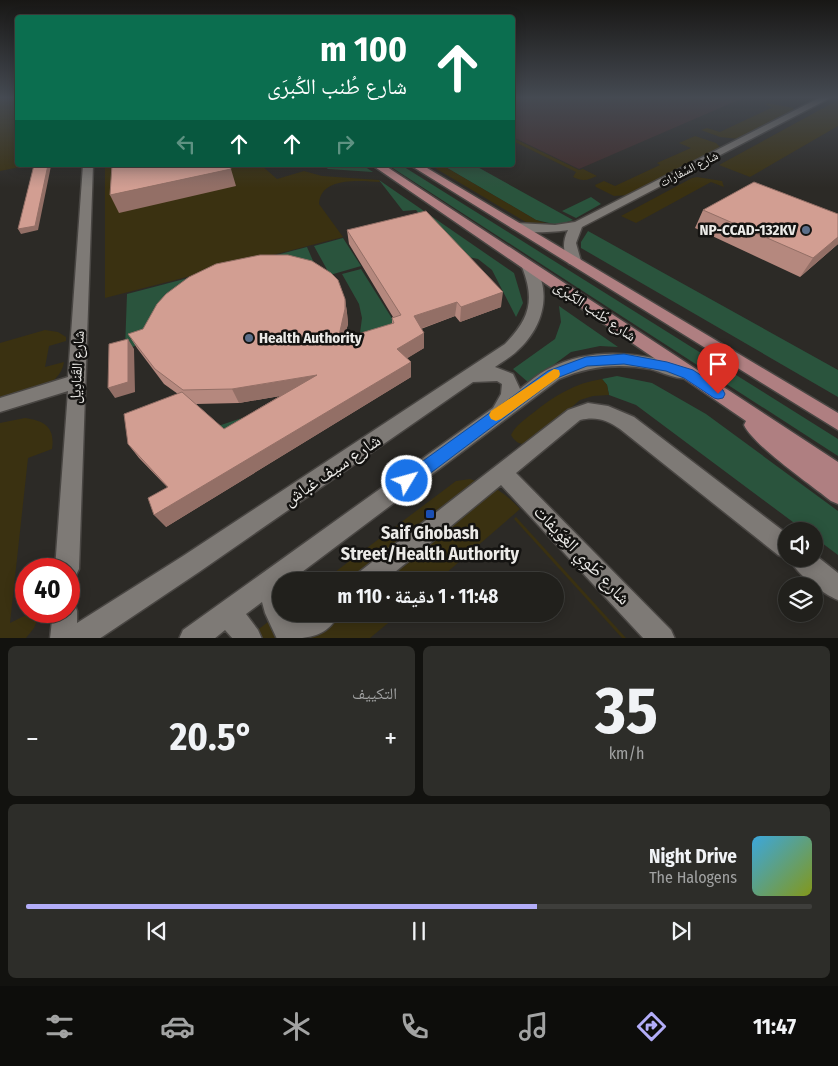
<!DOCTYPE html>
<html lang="ar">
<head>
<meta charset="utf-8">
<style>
  body { margin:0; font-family:"Fira Sans Condensed","Noto Naskh Arabic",sans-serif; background:#2d2d29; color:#f1f3f6; direction:rtl; height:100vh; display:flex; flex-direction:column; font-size:19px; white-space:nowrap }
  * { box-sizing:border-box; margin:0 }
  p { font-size:16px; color:#a2a3a3 }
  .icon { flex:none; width:28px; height:28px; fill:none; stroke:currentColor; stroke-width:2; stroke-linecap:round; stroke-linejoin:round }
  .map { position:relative; height:638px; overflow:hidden; direction:ltr }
  .drawer { display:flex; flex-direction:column; gap:8px; padding:8px; background:#12120f; flex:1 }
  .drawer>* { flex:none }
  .guide { position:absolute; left:15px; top:15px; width:500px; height:152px; border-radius:5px; box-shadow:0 2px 12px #0003,0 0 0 1px #3e3e3b; direction:rtl; background:#0b6e4f; color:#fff; overflow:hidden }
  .tools { position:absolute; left:778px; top:522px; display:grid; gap:10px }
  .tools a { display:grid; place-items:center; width:45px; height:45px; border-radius:50%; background:#21201c; box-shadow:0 2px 12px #0003,0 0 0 1px #3e3e3b; font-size:25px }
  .speed { position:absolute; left:15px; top:558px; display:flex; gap:10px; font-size:25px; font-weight:700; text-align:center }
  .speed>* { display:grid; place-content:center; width:65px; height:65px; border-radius:50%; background:#21201c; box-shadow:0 2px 12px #0003,0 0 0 1px #3e3e3b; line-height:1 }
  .speed .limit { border:8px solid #d22; background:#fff; color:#111 }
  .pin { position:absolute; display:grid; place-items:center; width:42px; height:42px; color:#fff; margin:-51px -21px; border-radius:50% 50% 50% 0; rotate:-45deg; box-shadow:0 0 5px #0007 }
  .pin .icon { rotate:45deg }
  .me { position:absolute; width:55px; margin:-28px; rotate:53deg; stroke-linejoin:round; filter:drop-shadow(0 0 4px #0008) }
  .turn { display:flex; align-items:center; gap:18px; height:105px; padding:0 25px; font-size:22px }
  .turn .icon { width:65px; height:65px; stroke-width:2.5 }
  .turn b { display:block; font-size:35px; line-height:42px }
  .lanes { display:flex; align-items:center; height:48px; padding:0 25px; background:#0003; justify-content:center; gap:25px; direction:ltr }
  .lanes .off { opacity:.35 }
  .big { font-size:38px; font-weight:700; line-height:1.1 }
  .drawer .widget { flex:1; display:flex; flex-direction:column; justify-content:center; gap:8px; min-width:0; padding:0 18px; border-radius:8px; background:#2d2d29 }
  .drawer .dial { align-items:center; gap:0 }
  .dial b { font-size:65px; line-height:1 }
  .song { display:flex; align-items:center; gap:15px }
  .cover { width:60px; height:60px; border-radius:8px; background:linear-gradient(135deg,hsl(200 70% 55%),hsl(70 70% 35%)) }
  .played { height:5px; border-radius:2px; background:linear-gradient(90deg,#b3adf9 65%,#3e3e3b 65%) }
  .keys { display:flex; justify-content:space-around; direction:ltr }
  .heat { display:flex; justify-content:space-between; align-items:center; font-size:28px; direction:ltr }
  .drawer .tiles { flex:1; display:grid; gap:8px; grid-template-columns:1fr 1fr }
  .widget:last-child { grid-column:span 2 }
  .trip { position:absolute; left:272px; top:572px; width:292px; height:50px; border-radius:25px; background:#21201c; box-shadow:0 2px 12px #0003,0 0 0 1px #3e3e3b; font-weight:700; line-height:50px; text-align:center; direction:rtl }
  .dock { display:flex; height:80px; justify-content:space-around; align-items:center; background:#0d0d0b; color:#a2a3a3 }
  .dock .icon { width:35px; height:35px }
  .dock .on { color:#b3adf9 }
  .dock b { font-size:22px; color:#f1f3f6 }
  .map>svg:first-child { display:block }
  .industrial { fill:#402c2b }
  .green { fill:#2a543d }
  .sand { fill:#3a3111 }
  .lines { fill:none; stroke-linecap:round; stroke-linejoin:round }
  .minor-casing { stroke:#494643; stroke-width:3 }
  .major-casing { stroke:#494643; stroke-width:3 }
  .minor { fill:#7e7a76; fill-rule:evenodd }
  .major { fill:#af7f81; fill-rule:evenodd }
  .wall { fill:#b5887e; fill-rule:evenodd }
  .shaded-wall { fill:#936f66 }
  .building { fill:#d29e92; stroke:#936f66 }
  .route { fill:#1a73e8; stroke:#114b97 }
  .slow { fill:#f59e0b }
  .service-dot { fill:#5c6f8a; stroke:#141311; stroke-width:2 }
  .transit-dot { fill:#1a4fb4; stroke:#141311; stroke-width:2 }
  .labels { text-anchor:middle; stroke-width:5; stroke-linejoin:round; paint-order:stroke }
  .far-street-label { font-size:12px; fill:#ecebe8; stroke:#141311 }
  .poi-label { font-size:15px; font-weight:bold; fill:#ecebe8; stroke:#141311; text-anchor:end }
  .street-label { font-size:15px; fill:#ecebe8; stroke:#141311 }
  .near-street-label { font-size:18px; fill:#ecebe8; stroke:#141311 }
  .near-poi-label { font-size:18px; font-weight:bold; fill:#ecebe8; stroke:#141311 }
</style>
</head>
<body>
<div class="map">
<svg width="838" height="639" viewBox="0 0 838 639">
  <rect width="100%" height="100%" fill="#2c2a26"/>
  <path class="industrial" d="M513 98H743L579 169 513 137Z"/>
  <path class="green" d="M322 165H362L373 172 328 169Z
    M388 165H401L838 439V456Z
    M442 165H474L573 220 558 225 536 220Z
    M379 180 514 273 523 303 516 317 492 270 478 259 454 254 416 210 403 211Z
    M591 197 601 204 576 218 562 211Z
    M588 231 838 370V397L581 248V242Z
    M343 238 361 266 330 275 314 246Z
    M307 247 317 270 163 307 142 330 135 346 125 349 127 294Z
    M361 269 398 328 235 439 218 426 242 418 259 420 346 355 360 333 362 318 359 304 342 274Z
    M559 306 618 347 600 346 571 352 529 383 513 369 555 339 561 322Z
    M617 376 652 383 706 414 838 511V555L814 537V531H805L636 405 609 395 607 385 602 379Z"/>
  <path class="sand" d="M0 98H17L18 165H20V167L0 171Z
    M838 100V126L750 177 719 165Z
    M768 103 793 108 795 111 739 139 720 137 701 130 707 128 720 132 773 107 765 105Z
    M695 136 716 143 721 148 630 195 614 196 596 187 595 185 604 181 615 186 660 165 657 163 691 148 679 143Z
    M513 138 579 170 583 169 597 176C588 180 583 182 573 177L576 172 513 141Z
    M105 165H261L277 179 304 171 322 176 379 180 380 182C362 181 320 176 319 204L343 237 105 298Z
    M430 165H442L536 220 558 227 532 225 524 221Z
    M697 177 722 181 724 187 711 182 636 223 621 216 692 178Z
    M45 330 58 332 66 337V341L49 346 45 367 64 362C60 389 22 395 0 402V343Z
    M602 379 607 385 609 395 593 396 580 400 528 444C520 445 515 442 511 435 516 425 524 420 533 413 554 396 575 383 602 379Z
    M25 418C46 421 55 428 52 449L28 458 10 623 34 611H41L34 628 26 638H0V423Z
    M470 479C495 487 502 490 520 509L437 581H323L456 481Z
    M516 517 626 638H622L514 519Z
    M281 612V614H399L370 638 246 639Z"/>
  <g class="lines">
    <g class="minor-casing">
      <path id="minor" d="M819 98H830L582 227 576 243 581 261 579 264H569C563 253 562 242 568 230 557 232 518 235 510 227L516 223 555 225 575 222Z
        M83 165H93L79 569 75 577 69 580V569H55L68 391 0 412V398L68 377Z
        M529 263 534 264C553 294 542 329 517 351 511 357 502 362 495 367L513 374 520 389C529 382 538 374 548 369 594 345 644 353 691 368L693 373 691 378C679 381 662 372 650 369 618 363 589 366 559 379L290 581H281V614H291L296 622 306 614H338C328 639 302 639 277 639L265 613 262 602 246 614 258 630 262 639H233L225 630 214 639H179L183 630 493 408 501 394 502 384 497 381 473 382 199 572 99 639H50L53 611H69V600L74 602 77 611V623L183 556 505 344C530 318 535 300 522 267Z
        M588 403 608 406 634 417 786 533V558L778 555 620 429C607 420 596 416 580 420L516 473 671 630 675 639H644L501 485 384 581H354L358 573 568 410Z
        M814 554 838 573V600C823 594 795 573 790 559H814Z"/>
    </g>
    <g class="major-casing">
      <path id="major" d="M372 165H384L838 462V504L831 501C811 485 753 445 744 425L746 421Z
        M410 165H422L838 413V430Z"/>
    </g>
    <use href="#minor" class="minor"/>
    <use href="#major" class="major"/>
  </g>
  <path class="wall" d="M703 210 838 244 800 277 695 228Z
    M347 230 501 307 460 322 455 316 421 329 424 348 407 358 411 377 166 527 167 487 139 458 128 444 178 394 164 384 137 348 128 334 345 299 347 313 348 324 344 338 392 324V318L393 317 349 244ZM280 396 224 429 196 404 239 403Z"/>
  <path class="shaded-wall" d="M48 165H50L51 166 38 230 21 234 18 229Z
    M231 169 236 186 119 213 110 195Z
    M838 237V244L800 277 813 258Z
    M503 292 501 307 460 322 461 307Z
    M345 299 347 313 348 324 340 354 338 340Z
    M457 302 455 316 414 331V316Z
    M424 333V348L398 364 397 349Z
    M128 339 134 349 135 392 115 398 108 388Z
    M411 362V377L166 527 154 515Z
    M317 375 320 389 239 403 232 389Z"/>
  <path class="building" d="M34 165H48L35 226 18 229Z
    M112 165H229L231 169 110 195Z
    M754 182 838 214V237L813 258 703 210Z
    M426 211 503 292 461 307 457 302 414 316 424 333 397 349 411 362 154 515 148 498 168 487 128 444 124 414 182 392 224 429 317 375 232 389 183 390 155 369 128 334 143 329 157 304 166 294 189 277 216 264 260 255H288L312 261 331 273 338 280 345 299V309L338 340 394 323 392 318 401 315 347 230Z
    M128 339V382L108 388 109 344Z"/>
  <linearGradient id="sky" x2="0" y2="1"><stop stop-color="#181715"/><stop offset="0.52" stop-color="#454a52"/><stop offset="1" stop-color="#454a52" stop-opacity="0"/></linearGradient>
  <rect width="838" height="188" fill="url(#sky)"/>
  <path class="route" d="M624 354 667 362 693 370 723 390 725 394 723 398 718 399 714 398 684 378 666 371 624 364 587 366 557 378 412 487 407 489 402 487 399 481 402 476 548 371 586 357Z"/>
  <path class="slow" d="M554 369 559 370 560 374 559 377 501 419 496 421 491 419 489 415 491 411Z"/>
  <g class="service-dot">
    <circle cx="806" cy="230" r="5"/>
    <circle cx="249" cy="338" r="5"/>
  </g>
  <rect class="transit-dot" x="425" y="509" width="10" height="10" rx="2.5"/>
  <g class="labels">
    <g class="far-street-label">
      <text transform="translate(689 169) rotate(-27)" y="4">شارع السَّفارات</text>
    </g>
    <g class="poi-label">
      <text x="796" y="235">NP-CCAD-132KV</text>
      <text x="259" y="343" text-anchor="start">Health Authority</text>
    </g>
    <g class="street-label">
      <text transform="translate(595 311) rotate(34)" y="5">شارع طُنب الكُبرَى</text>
      <text transform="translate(77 367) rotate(-87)" y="5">شارع القَنادِيل</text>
    </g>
    <g class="near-street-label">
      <text transform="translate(332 470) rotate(-34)" y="6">شارع سيف غباش</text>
      <text transform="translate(582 555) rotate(46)" y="6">شارع طَوِي الغِوَيفات</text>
    </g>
    <g class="near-poi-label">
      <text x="430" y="539">Saif Ghobash<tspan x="430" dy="21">Street/Health Authority</tspan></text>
    </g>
  </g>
</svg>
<div class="tools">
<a><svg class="icon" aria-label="sound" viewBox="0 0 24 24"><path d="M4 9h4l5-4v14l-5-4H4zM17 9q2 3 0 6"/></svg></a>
<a><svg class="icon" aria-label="layers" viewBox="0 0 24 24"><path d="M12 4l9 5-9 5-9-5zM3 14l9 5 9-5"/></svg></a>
</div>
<div class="speed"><div class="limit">40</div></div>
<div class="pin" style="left:718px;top:394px;background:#d93025"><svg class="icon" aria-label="arrive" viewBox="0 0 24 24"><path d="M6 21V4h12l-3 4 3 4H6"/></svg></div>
<svg class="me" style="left:407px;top:481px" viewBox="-20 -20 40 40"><circle r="17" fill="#1a73e8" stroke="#fff" stroke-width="3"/><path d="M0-11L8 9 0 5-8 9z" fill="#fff"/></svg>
<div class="trip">11:48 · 1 دقيقة · 110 m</div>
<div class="guide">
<div class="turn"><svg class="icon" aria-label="ahead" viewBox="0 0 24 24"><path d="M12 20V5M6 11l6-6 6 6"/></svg><div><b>100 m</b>شارع طُنب الكُبرَى</div></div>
<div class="lanes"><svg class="icon off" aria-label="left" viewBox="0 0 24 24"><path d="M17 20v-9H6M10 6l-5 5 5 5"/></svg><svg class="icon" aria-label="ahead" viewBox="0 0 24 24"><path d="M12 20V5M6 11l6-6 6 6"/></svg><svg class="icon" aria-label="ahead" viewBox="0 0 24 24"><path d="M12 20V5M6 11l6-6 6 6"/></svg><svg class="icon off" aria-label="right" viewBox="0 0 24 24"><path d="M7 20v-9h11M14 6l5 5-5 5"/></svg></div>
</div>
</div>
<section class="drawer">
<div class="tiles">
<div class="widget dial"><b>35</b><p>km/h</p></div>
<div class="widget"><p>التكييف</p>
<div class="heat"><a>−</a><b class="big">20.5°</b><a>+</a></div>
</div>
<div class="widget">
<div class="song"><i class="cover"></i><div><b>Night Drive</b><p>The Halogens</p></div></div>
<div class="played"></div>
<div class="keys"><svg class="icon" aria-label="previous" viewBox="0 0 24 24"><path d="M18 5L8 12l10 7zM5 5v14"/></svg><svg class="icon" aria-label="pause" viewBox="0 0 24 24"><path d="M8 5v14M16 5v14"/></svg><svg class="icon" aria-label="next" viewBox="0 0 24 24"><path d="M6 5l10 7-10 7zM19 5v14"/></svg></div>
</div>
</div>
</section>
<nav class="dock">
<b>11:47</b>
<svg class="icon on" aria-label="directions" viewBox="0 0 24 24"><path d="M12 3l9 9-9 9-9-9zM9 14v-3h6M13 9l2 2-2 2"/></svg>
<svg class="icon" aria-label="music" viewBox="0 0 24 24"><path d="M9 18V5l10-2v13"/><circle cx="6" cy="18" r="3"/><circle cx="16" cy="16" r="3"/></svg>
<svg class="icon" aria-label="phone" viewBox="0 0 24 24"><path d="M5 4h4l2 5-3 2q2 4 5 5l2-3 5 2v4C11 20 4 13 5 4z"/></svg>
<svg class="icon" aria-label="climate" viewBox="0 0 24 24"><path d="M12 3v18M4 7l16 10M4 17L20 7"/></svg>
<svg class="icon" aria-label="car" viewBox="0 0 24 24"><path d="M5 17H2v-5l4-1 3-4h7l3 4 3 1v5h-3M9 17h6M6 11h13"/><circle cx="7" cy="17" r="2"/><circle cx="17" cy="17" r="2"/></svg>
<svg class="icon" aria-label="filters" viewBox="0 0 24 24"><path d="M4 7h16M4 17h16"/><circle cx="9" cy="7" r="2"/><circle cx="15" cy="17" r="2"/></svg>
</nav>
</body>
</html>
